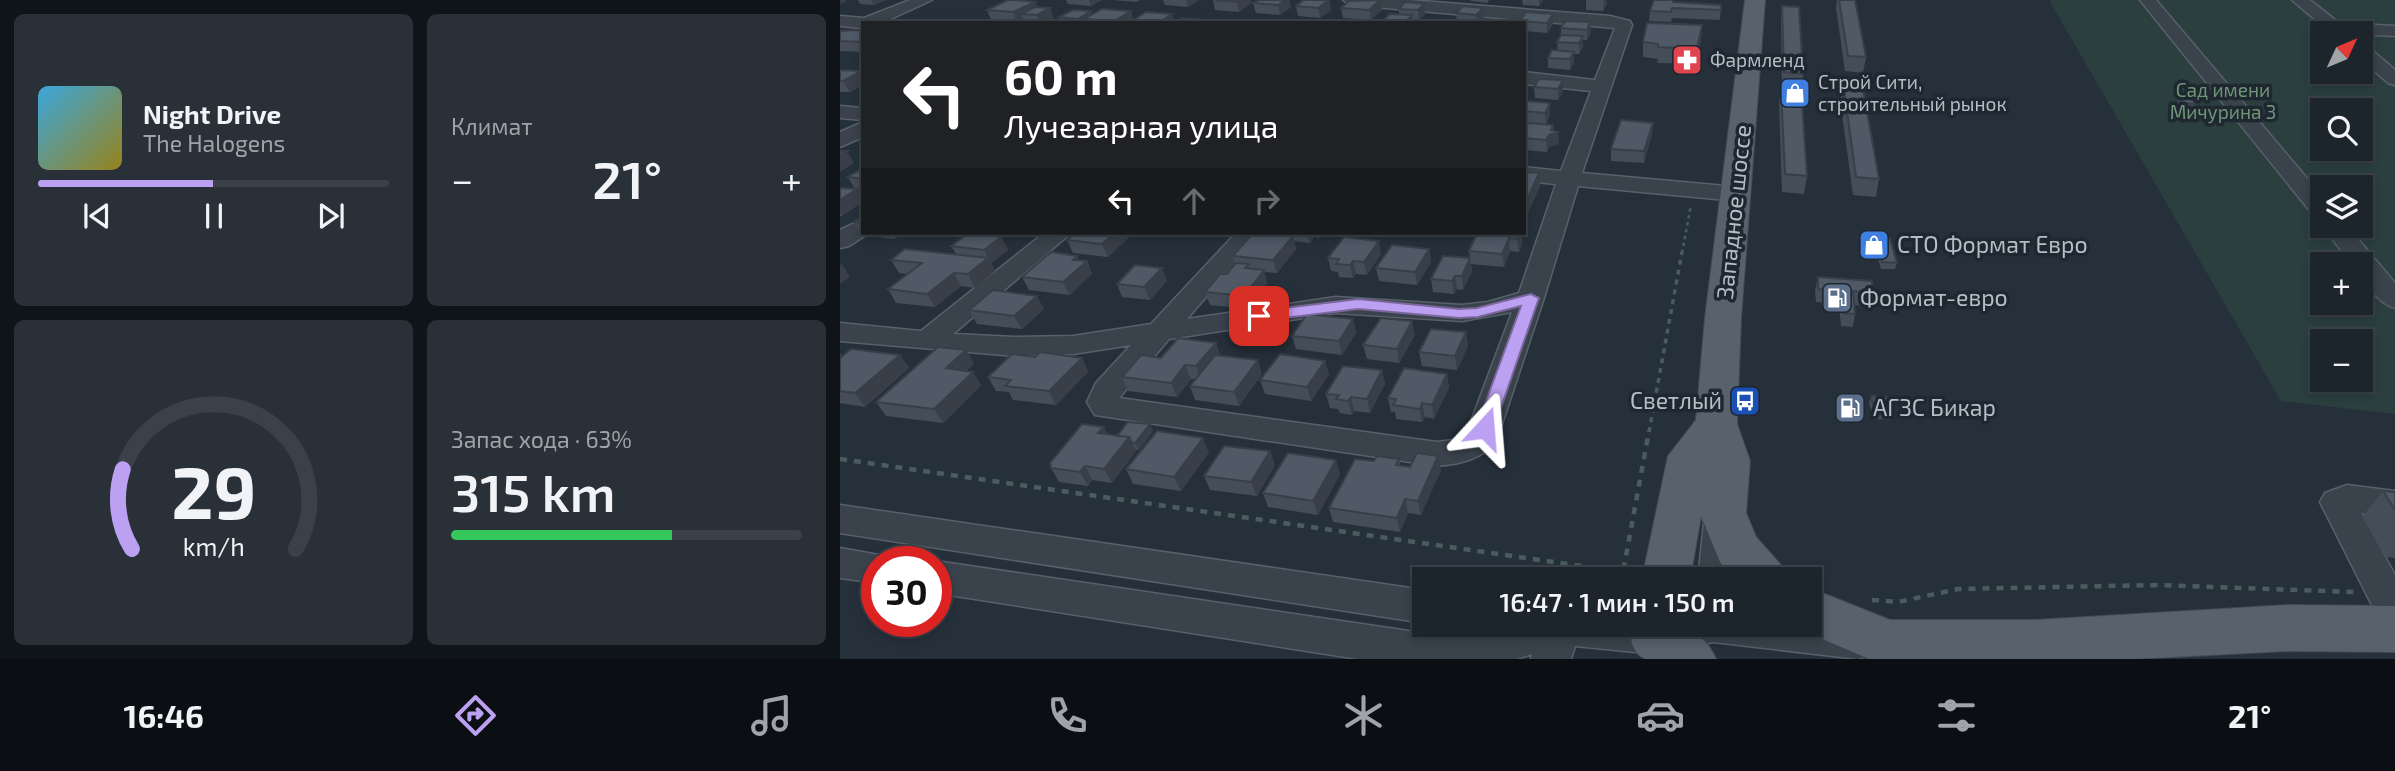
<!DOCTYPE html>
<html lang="ru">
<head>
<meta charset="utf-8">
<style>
  body { margin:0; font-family:"Exo 2",sans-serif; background:#293038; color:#f1f3f6; height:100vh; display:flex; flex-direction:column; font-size:26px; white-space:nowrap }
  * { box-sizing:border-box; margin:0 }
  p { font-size:23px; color:#a0a4a9 }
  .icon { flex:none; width:38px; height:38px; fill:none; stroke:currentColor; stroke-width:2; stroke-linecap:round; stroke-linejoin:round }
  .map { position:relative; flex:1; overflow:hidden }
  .sheet { display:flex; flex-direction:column; gap:14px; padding:14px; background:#0f1418; width:840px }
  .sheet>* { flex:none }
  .hud { position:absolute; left:21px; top:21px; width:665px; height:214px; border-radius:0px; box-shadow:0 4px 10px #0003,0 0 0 2px #3a4148; background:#202124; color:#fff; overflow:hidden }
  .needle { width:46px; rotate:46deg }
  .controls { position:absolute; left:1470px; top:21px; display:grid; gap:14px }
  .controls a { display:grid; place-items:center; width:63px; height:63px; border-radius:0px; background:#1c242c; box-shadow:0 4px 10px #0003,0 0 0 2px #3a4148; font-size:35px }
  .speed { position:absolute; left:21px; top:546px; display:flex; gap:14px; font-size:35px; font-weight:700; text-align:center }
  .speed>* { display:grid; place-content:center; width:91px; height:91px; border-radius:50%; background:#1c242c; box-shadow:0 4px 10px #0003,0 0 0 2px #3a4148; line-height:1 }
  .speed .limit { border:10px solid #d22; background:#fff; color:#111 }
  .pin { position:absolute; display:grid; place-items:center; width:60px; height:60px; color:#fff; margin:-30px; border-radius:14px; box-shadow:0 4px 10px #0006 }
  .me { position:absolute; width:77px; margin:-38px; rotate:19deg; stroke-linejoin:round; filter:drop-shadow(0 0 5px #0008) }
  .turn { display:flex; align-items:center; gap:24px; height:147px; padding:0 28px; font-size:32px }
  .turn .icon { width:91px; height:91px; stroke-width:2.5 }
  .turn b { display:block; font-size:49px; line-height:60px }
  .lanes { display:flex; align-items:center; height:66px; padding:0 28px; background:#0003; justify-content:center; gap:35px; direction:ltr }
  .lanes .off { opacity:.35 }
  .big { font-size:52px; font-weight:600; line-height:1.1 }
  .sheet .card { flex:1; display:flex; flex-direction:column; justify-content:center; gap:10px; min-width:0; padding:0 24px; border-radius:10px; background:#293038 }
  .sheet .dial { align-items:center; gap:0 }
  .dial svg { height:182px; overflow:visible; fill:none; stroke:#3a4148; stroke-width:7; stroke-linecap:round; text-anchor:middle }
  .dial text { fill:#f1f3f6; stroke:none }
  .song { display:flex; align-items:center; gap:21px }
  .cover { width:84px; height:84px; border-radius:10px; background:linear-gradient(135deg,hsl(200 70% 55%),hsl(50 70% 35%)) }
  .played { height:7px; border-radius:4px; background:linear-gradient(90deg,#bca0f2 50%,#3a4148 50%) }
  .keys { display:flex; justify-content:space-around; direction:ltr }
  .heat { display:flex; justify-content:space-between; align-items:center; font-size:38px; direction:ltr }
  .charge { height:10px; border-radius:5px; background:linear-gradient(90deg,#34c759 63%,#3a4148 0) }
  .sheet .tiles { flex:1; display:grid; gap:14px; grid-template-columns:repeat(2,1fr) }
  .trip { position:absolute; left:572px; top:567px; width:410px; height:70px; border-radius:0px; background:#1c242c; box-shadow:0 4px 10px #0003,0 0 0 2px #3a4148; font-weight:600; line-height:70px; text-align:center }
  .dock { display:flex; height:112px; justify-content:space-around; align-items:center; background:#0b0e12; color:#a0a4a9 }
  .dock .icon { width:49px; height:49px }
  .dock .on { color:#bca0f2 }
  .dock b { font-size:32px; color:#f1f3f6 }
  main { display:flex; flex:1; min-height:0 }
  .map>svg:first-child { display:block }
  .green { fill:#2b3f3f; fill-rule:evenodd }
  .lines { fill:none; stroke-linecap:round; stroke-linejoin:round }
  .minor-casing { stroke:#58606a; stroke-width:3 }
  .major-casing { stroke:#434b55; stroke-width:2 }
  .path-far2 { stroke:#4a5c5e; stroke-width:2.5; stroke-dasharray:3.5 3.5; stroke-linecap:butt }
  .path-far1 { stroke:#4a5c5e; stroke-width:3.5; stroke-dasharray:5 5; stroke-linecap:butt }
  .path { stroke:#4a5c5e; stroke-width:4.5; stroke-dasharray:7 7; stroke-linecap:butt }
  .minor { fill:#3a424c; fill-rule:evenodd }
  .major { fill:#58616c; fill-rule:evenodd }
  .wall { fill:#454d59 }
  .shaded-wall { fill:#383f48 }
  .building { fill:#505a67; stroke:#383f48; stroke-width:2 }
  .route { fill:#bca0f2; stroke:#7a689d; stroke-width:2 }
  .labels { text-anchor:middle; stroke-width:7; stroke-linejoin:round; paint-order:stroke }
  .far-poi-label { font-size:19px; fill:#b6bdc7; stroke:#1f2731; text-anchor:start }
  .far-park-label { font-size:19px; fill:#6f9677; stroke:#1f2731 }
  .street-label { font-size:23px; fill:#b6bdc7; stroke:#1f2731 }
  .poi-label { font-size:23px; fill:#b6bdc7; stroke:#1f2731; text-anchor:start }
</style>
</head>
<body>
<main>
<section class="sheet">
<div class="tiles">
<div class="card">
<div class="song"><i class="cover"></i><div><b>Night Drive</b><p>The Halogens</p></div></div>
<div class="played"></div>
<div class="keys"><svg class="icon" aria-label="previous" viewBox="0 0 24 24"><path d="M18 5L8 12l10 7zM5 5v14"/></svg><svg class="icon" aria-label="pause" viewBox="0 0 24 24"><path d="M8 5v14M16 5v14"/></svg><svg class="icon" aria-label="next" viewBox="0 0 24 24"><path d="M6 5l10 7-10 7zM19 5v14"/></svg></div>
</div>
<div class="card"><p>Климат</p>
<div class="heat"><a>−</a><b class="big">21°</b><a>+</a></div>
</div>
<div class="card dial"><svg viewBox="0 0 100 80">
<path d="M14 69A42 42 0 1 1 86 69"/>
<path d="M14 69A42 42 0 0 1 10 34" stroke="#bca0f2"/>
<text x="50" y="56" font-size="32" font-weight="700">29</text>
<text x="50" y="72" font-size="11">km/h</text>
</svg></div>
<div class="card"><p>Запас хода · 63%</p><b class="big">315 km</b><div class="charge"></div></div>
</div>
</section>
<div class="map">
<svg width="1555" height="659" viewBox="0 0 1555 659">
  <rect width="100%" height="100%" fill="#26303b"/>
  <path class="green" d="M1209 0H1555V414L1441 401ZM1482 33H1521V72H1482ZM1482 110H1521V149H1482ZM1482 187H1521V226H1482ZM1482 264H1521V303H1482ZM1482 341H1521V380H1482Z"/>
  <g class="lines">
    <g class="minor-casing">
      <path id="minor" d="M70 0H92L42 23H23V28L0 26V16L24 18Z
        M503 0H569L770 16 790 21 792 25 742 173 897 187 905 189 908 194 905 199 897 201 738 186 704 298 657 439C645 459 619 464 597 466L255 415 247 402 256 383 291 345 233 354 175 356 0 341V323L81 331 204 233H231L113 334 175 337 233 336 311 324 396 233H421L347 319 496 297 622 305 648 302 679 293 716 184 684 181V167L721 171 751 91 684 84V72L755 80 775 28 511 5ZM672 312 627 432 614 440 597 442 279 398 329 339 496 313 622 321Z
        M1300 0H1316L1482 196V218L1474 216Z
        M1452 0H1470L1499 23 1555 26V36L1491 33Z
        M1521 45 1527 46 1555 70V85L1548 83 1521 59Z
        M0 106 23 108V120L0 118Z
        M23 122V137L0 147V132Z
        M23 219V233H29L9 246 0 248V230Z
        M1482 226H1507L1555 283V308C1539 304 1521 281 1521 264H1512Z
        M1507 485 1555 491V517L1521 513 1555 575V628L1541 623 1480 502 1485 493Z
        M0 505 584 590V623L0 533Z
        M882 509 894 513 900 523 896 579H858L864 523 870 513Z
        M0 548 50 557 52 562H37V583L0 578Z
        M96 561 569 631 632 637 673 625H970V618L1018 623 1032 628 1038 641 1032 654 1018 659 873 642 815 654 735 646 731 659H691L692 654 677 659H518L96 593Z"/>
    </g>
    <g class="major-casing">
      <path id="major" d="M905 0H925L901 318 897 424 910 461 906 513 916 537 940 564 948 579H894L880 562 861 516 850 579H802L828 456 856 420 865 318Z
        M970 588 1050 620H1195L1450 605 1555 606V652L1450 651 1294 659H1029L952 626 970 625Z
        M791 625C829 623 858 620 876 659 860 659 818 659 806 659 792 654 789 637 791 625Z"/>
    </g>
    <path class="path-far2" d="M842 253 851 205"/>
    <path class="path-far1" d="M809 432 842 252"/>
    <path class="path" d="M0 459 783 572 782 579
      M794 574 783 572 809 431
      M1032 600 1058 602 1118 589 1319 585 1516 592"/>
    <use href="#minor" class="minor"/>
    <use href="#major" class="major"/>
  </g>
  <path class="wall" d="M18 0H46L34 5 20 4Z
    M226 0H262L251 6 228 4Z
    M272 0H300L296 2Z
    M323 0H359L348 7 325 5Z
    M373 0H410L411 3 399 12 375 10Z
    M489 0 491 10 480 18 458 16 456 6Z
    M631 0H649L647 3 631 1Z
    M682 0H703L699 6 683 5Z
    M746 0H767V4L763 11 746 10Z
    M834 0V2L881 5 880 20 832 18 831 22 809 21 810 11Z
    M997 0H1015L1026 57 1023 73 1005 71 996 8Z
    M195 2 197 7 214 18 206 23H185L183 19 177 22 151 20 147 10Z
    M565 2 585 14 579 20H573V23H541V22L559 14V9Z
    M413 3 451 7 440 15 416 13Z
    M623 6 644 18 639 23H617L616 13Z
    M942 6 963 74 961 90 967 176 964 194 942 192 939 104 941 88H942L941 21Z
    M501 8 542 10 531 20 503 18Z
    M686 12 713 24 707 33 684 31V23H680V21Z
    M252 15 293 20 334 23H221L219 17Z
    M750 22 751 33 747 40H743V47L739 54H734V62L730 70 708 68V58L718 51 717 42 721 35V28Z
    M862 25 861 40 856 64 817 63 818 59 803 57V42Z
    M0 31H23V52L0 51Z
    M0 70 22 71 23 74V85L10 92H0Z
    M699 79 723 92 718 100 695 98 694 87Z
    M1003 82 1039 179 1036 197 1013 195 1000 99Z
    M1340 98 1355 104 1353 110 1340 109 1337 104Z
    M684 104 710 115 706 124 684 122Z
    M713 125 714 131 718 132 719 144 709 147 707 152 684 150V131Z
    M812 134 804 163 771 161V149Z
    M23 168V190H17L2 216H0V188L15 189 8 177Z
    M684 172 700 186 688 213H684Z
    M23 217V233H63L55 239 22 235 14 222Z
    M434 233H483L479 238 474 237 470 243 454 241 456 249 437 273 424 272 427 283 409 309 370 305 365 292 387 274 395 264 393 256 434 234Z
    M637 233H681L682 243 679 252 670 251 664 267 631 264 632 271 623 290 617 289 614 294 593 292 591 279 630 258 629 251Z
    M161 237 168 250 151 263 155 271 135 288 121 286 95 307 56 303 48 289 68 274 59 273 51 260 116 254 111 246Z
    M289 237 268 257 233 253 227 240Z
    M1035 239 1057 263 1055 269H1041L1034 245Z
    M589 249 591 262 577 285 539 281 536 268Z
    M541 254 527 275 516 274 513 278 499 277 498 272 491 271 488 258Z
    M239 260 247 261 252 274 230 295 189 290 182 277Z
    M322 268 327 281 310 300 282 297 277 284Z
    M978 277 1033 293 1030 306 1014 305 1015 314 1013 327 1001 326 999 304 976 302 975 290Z
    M204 309 182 329 137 324 129 310Z
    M513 319 516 333 502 355 456 349 452 336Z
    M626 332 628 346 617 370 582 366 579 352Z
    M575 335 559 363 527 359 523 345Z
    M126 350 134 364 126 371 141 385 103 423 46 416 36 402Z
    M0 354 2 357 60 355 69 368 25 407 0 403Z
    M380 355 422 374 399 406 355 400 350 386 355 379H351L337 397 288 391 282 377 321 358Z
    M195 357 242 358 248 372 216 405 173 400 169 392 156 391 148 377Z
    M485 361 489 374 471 401 425 394 420 380Z
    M542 370 545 384 530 413 514 411 512 415 500 413 498 409 490 408 486 394Z
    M607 374 609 388 594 419 585 417 582 422 556 419 555 412H551L548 398Z
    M1031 396 1053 413 1051 420 1034 419 1029 403Z
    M310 424 313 431 299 450H295L296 451 272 483 252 480 248 486 219 482 211 468 267 435 277 436Z
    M430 451 435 465 417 496 370 490 364 476Z
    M369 452 341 491 293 484 286 469Z
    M559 459 560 465 601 470 581 515 568 513 560 532 493 522 489 508 534 461Z
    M500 474 478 515 428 507 423 493Z
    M1543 491 1555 492V558L1546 557 1522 517Z"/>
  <path class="shaded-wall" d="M0 0H5L6 2 0 4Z
    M31 0H46L34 5Z
    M249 0H262L251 6Z
    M346 0H359L348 7Z
    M400 0H410L411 3 399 12 397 2Z
    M445 0H450L451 7 440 15 438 5Z
    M489 0 491 10 480 18 478 8Z
    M540 0 542 10 531 20 529 10Z
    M699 0H703L699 6Z
    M764 0H767V4L763 11Z
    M195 2 198 12 181 14 183 19 177 22 173 12Z
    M584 4 585 14 579 20 578 10Z
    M210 8 214 18 206 23H200L197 15Z
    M643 8 644 18 639 23H637L636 15Z
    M251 11 254 20 244 19 246 23H240L238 19Z
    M291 11 294 21 292 23H275L274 21Z
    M332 14 334 23H318Z
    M713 14V24L707 33V23Z
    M572 15 573 23H564Z
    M750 22 751 33 747 40V30Z
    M862 25 861 40 856 64 857 49Z
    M743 36V47L739 54V43Z
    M734 52V62L730 70V59Z
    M22 71 23 74V85L10 92 3 81Z
    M723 80V92L718 100V89Z
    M710 103V115L706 124 705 113Z
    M813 123 812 134 804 163V151Z
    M713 125 714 133 718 132 719 144 709 147 707 152 706 140Z
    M7 151 14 163 0 172V155Z
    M699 173 700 186 688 213 687 200Z
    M17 189 23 199V202L2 216 0 212V200Z
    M51 233H63L55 239Z
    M274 233H288L289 237 268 257 262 244Z
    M467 233H473L474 237 470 243Z
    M680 233H681L682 243 679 252 677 239Z
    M453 236 456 249 437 273 433 260Z
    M161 237 168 250 151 263 144 250Z
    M669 238 670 251 664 267 662 254Z
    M539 241 541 254 527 275 524 262Z
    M589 249 591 262 577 285 575 272Z
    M237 256 242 266 247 261 252 274 230 295 223 282 233 260Z
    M148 258 155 271 135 288 128 274Z
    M630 258 632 271 623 290 622 276Z
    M513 261 516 274 513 278 510 265Z
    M2 264 10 277 0 284V265Z
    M322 268 327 281 310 300 304 287Z
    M424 270 427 283 409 309 404 296Z
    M114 273 121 286 95 307 87 294Z
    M615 276 617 289 614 294 612 281Z
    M197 296 204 309 182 329 174 316Z
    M513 319 516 333 502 355 499 341Z
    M572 321 575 335 559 363 557 349Z
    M626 332 628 346 617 370 615 356Z
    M376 343 381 356 361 380 356 366Z
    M126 350 134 364 114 382 106 368Z
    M60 355 69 368 25 407 15 393Z
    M242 358 248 372 216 405 209 391Z
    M418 360 422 374 399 406 394 392Z
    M485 361 489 374 471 401 467 387Z
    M345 365 351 379 337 397 331 383Z
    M542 370 545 384 530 413 527 399Z
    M133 372 141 385 103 423 94 409Z
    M607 374 609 388 594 419 592 405Z
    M511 397 514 411 512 415 508 401Z
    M582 403 585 417 582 422 580 409Z
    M310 424 313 431 299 450 295 443Z
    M264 427 271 441 258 433Z
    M289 437 296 451 272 483 264 469Z
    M363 438 369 452 341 491 334 477Z
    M430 451 435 465 417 496 411 482Z
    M598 456 601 470 581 515 578 501Z
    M496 460 500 474 478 515 473 501Z
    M245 466 252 480 248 486 240 472Z
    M565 499 568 513 560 532 557 518Z"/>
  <path class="building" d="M168 0H175L195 2 173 12 147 10Z
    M375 0H400L397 2Z
    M419 0H445L438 5 413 3Z
    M464 0H489L478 8 456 6Z
    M540 0 529 10 501 8 509 1Z
    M814 0H833V2L881 5V10L832 8 831 12 810 11Z
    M999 0H1015L1026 57 1008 56Z
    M565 2 584 4 578 10 559 9Z
    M623 6 643 8 636 15 616 13Z
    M942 6 959 7 963 74 944 72Z
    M195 7 210 8 197 15 181 14Z
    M262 9 291 11 274 21 244 19Z
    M233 10 251 11 238 19 219 17Z
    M306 12 332 14 318 23H289Z
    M686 12 713 14 707 23 680 21Z
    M550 14 572 15 564 23 541 22Z
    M342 18 365 20 361 23H335Z
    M391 20 413 22 412 23H386Z
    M725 21 750 22 747 30 721 28Z
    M807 23 862 25 857 49 818 47V44L803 42Z
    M15 30 23 31V42L0 41V31Z
    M721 35 743 36 739 43 717 42Z
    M712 50 734 52 730 59 708 58Z
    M0 70 22 71 3 81H0Z
    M699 79 723 80 718 89 694 87Z
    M1003 82 1022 83 1039 179 1016 177Z
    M941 88H961L967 176 945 174Z
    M1340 98 1352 99 1355 104 1342 103Z
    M686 101 710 103 705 113 684 111V104Z
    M781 120 813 123 804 151 771 149Z
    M688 123 713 125 711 130 718 132 709 135 706 140 684 138V131Z
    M0 151H7L0 155Z
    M23 168V179L8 177Z
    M684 172 699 173 687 200H684Z
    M0 188 17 189 0 200Z
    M23 217V223L14 222Z
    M129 233 161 237 144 250 111 246Z
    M235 233H274L262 244 227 240Z
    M413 233H419L453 236 433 260 393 256Z
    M637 233H680L677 239 669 238 662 254 629 251Z
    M504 237 539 241 524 262 513 261 510 265 496 264 499 259 488 258Z
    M1035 239H1050L1057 263 1042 262Z
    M552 245 589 249 575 272 536 268Z
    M65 249 148 258 128 274 114 273 87 294 48 289 82 263 51 260Z
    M211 252 237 256 233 260 247 261 223 282 182 277Z
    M603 256 630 258 622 276H615L612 281 591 279Z
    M396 263 409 264 405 268 424 270 404 296 365 292 380 274H387Z
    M295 265 322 268 304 287 277 284Z
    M978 277 1032 281 1033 293 1013 291 1015 314 1003 313 1001 291 978 289Z
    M153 290 197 296 174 316 129 310Z
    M467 314 513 319 499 341 452 336Z
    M541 318 572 321 557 349 523 345Z
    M591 329 626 332 615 356 579 352Z
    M338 338 376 343 356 366 345 365 331 383 282 377 301 355 321 358Z
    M98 347 126 350 106 368 133 372 94 409 36 402Z
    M11 349 60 355 15 393 0 391V358Z
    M200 352 242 358 209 391 165 386 171 380 148 377 172 354 195 357Z
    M440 354 485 361 467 387 420 380Z
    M375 355 418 360 394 392 350 386Z
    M503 366 542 370 527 399 511 397 508 401 496 399 499 395 486 394Z
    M564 368 607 374 592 405 582 403 580 409 553 405 556 399 548 398Z
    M1031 396 1048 397 1053 413 1035 412Z
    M288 422 310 424 295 443H292L289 437 277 436Z
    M242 424 264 427 258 433 289 437 264 469 245 466 240 472 211 468 210 463Z
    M317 431 363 438 334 477 286 469Z
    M384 446 430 451 411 482 364 476Z
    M448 453 496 460 473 501 423 493Z
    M577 453 598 456 578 501 565 499 557 518 489 508 515 459 534 461 537 456 559 459 556 465 570 467Z
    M1543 491 1555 492V510Z"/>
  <path class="route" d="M691 294 699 298 654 428 652 432H639L636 428 681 306 638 317 619 318 518 309 419 321 411 316 419 311 518 299 619 309 637 308Z"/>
  <defs>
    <g id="pharmacy-square" transform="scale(1.575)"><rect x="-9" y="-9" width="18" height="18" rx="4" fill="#e0444e" stroke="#1f2731"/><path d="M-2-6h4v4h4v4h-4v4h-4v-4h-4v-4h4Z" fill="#fff"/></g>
    <g id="shop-square" transform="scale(1.575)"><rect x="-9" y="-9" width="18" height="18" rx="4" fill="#3f7fe0" stroke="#1f2731"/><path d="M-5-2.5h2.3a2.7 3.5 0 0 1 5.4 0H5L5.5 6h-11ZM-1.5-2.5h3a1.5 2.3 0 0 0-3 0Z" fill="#fff"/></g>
    <g id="fuel-square" transform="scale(1.575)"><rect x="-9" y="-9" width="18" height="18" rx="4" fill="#5c6f8a" stroke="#1f2731"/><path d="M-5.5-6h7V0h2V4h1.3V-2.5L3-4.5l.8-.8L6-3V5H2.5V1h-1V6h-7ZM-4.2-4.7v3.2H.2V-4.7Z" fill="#fff"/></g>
    <g id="bus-square" transform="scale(1.575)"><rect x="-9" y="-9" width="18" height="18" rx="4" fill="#1a4fb4" stroke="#1f2731"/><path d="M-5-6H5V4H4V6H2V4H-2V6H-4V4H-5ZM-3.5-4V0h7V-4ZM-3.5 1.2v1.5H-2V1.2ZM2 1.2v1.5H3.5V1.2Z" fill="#fff"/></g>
  </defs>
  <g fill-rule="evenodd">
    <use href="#pharmacy-square" x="847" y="60"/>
    <use href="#shop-square" x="955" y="93"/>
    <use href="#shop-square" x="1034" y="245"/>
    <use href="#fuel-square" x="997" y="298"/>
    <use href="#bus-square" x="905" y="401"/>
    <use href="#fuel-square" x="1010" y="408"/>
  </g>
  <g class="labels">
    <g class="far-poi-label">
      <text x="870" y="67">Фармленд</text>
      <text x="978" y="89">Строй Сити,<tspan x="978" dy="22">строительный рынок</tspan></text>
    </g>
    <g class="far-park-label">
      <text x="1383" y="97">Сад имени<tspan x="1383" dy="22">Мичурина 3</tspan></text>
    </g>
    <g class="street-label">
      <text transform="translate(894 212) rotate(-84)" y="8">Западное шоссе</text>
    </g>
    <g class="poi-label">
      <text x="1057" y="253">СТО Формат Евро</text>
      <text x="1020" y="306">Формат-евро</text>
      <text x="882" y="409" text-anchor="end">Светлый</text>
      <text x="1033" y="416">АГЗС Бикар</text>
    </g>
  </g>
</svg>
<div class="controls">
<a><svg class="needle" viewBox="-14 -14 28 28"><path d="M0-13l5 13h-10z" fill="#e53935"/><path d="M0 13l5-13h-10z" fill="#a0a4a9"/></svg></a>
<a><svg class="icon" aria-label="search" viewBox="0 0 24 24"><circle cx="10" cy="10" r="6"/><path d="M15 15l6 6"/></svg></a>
<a><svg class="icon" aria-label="layers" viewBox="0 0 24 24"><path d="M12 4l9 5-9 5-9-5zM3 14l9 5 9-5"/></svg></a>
<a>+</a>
<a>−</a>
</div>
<div class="speed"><div class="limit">30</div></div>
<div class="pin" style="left:419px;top:316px;background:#d93025"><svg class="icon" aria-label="arrive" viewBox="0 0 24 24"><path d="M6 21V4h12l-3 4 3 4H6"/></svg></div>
<svg class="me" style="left:645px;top:428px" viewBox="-20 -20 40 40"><path d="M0-17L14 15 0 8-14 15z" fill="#bca0f2" stroke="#fff" stroke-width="4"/></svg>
<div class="trip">16:47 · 1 мин · 150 m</div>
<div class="hud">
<div class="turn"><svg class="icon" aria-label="left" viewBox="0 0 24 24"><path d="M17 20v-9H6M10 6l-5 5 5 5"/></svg><div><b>60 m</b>Лучезарная улица</div></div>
<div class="lanes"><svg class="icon" aria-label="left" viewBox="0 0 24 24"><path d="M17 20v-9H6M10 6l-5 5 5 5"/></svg><svg class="icon off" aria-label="ahead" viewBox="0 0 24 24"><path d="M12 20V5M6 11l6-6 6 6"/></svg><svg class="icon off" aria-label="right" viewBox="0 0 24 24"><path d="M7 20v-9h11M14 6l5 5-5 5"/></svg></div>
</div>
</div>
</main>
<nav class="dock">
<b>16:46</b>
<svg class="icon on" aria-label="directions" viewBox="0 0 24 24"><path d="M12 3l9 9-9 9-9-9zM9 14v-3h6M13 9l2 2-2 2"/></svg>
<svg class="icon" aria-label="music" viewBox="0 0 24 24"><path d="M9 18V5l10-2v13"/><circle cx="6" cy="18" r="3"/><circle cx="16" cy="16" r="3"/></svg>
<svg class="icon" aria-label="phone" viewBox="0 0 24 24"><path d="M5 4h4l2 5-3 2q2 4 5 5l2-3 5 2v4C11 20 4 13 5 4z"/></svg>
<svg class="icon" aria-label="climate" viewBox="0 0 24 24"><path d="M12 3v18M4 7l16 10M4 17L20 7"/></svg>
<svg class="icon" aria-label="car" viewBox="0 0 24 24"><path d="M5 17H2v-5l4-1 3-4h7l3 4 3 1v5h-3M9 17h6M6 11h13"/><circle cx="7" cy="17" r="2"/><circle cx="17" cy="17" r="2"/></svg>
<svg class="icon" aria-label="filters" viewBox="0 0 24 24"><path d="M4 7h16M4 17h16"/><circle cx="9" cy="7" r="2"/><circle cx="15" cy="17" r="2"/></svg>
<b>21°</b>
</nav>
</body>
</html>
